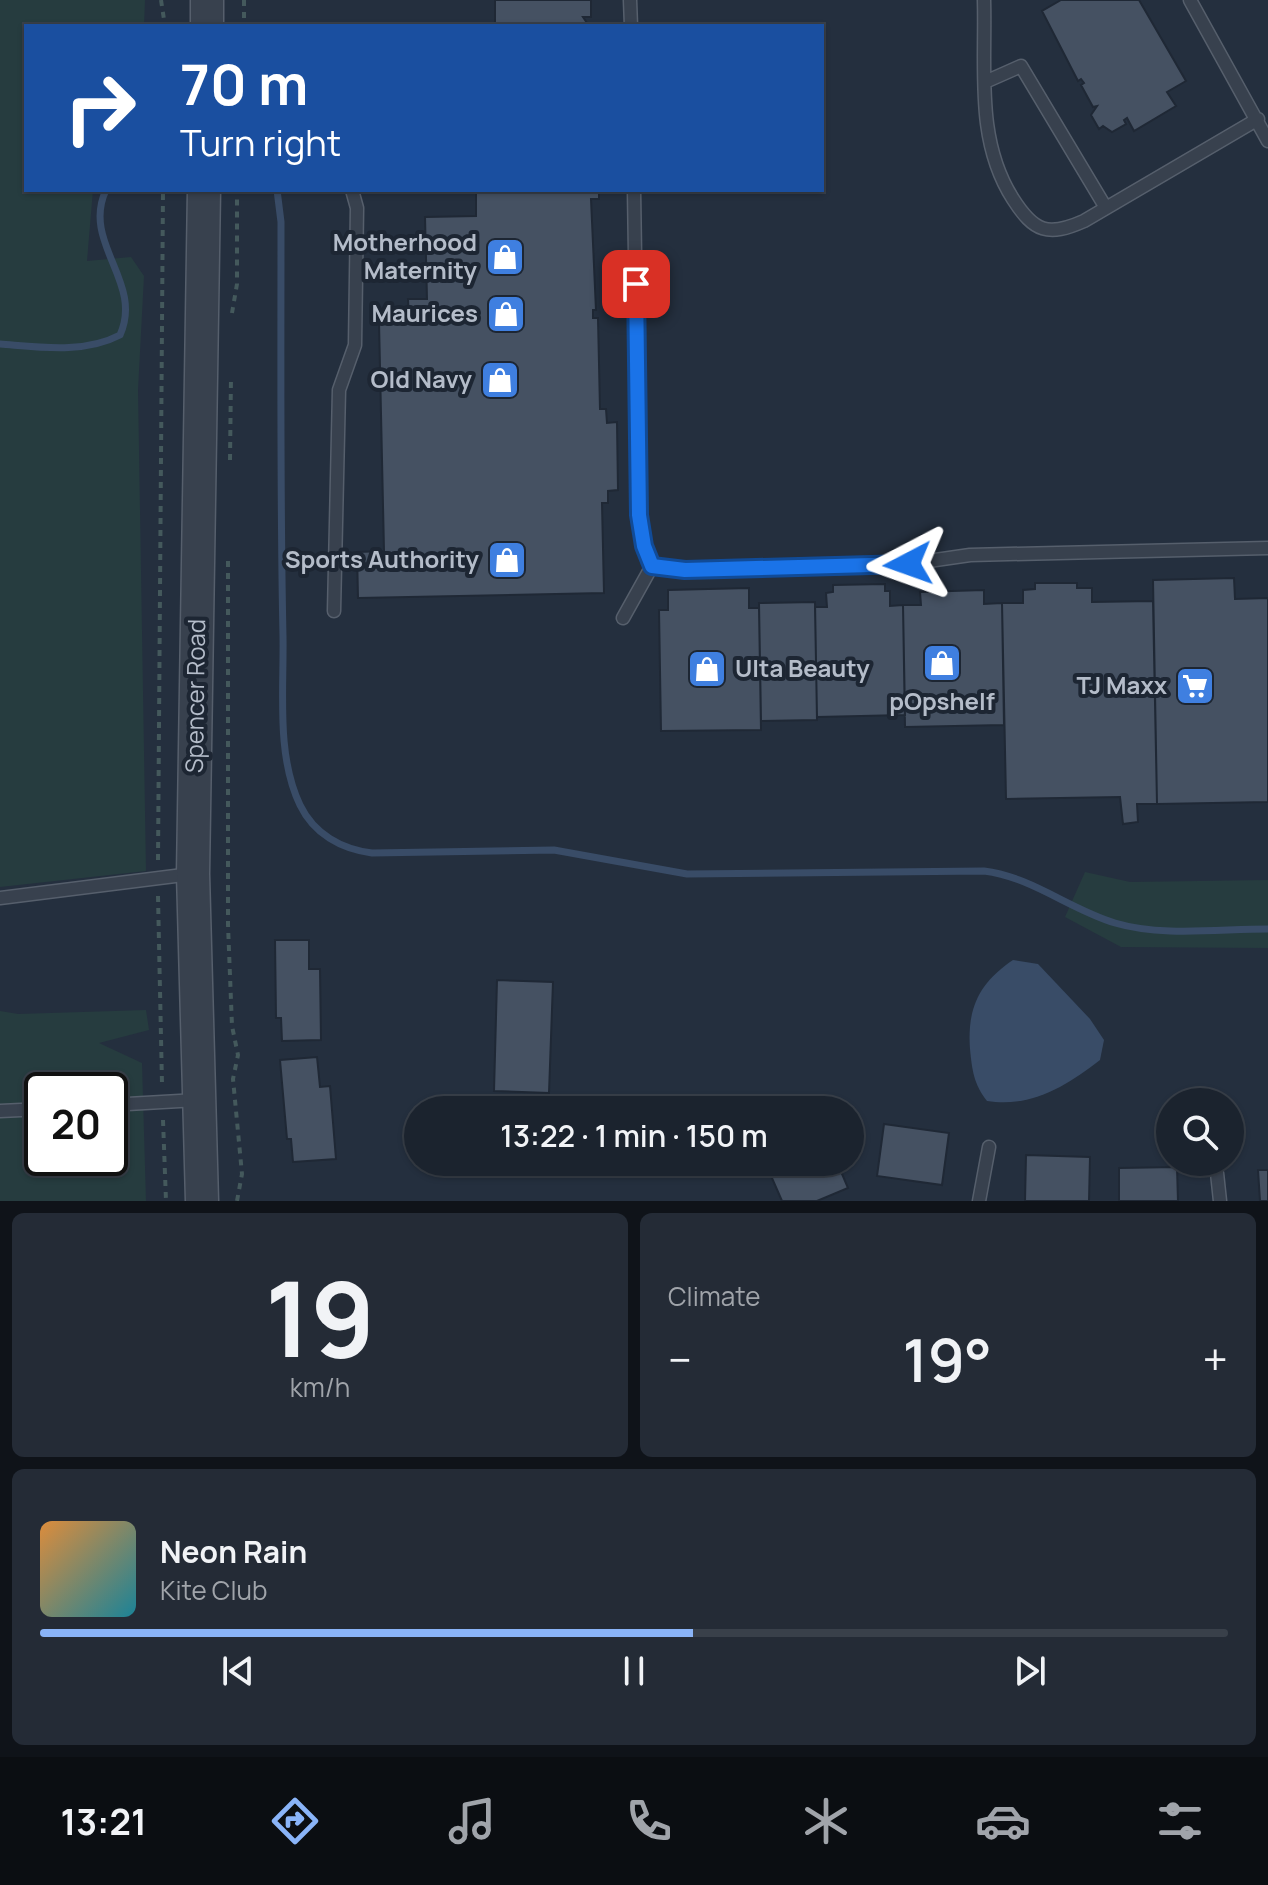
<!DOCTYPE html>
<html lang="en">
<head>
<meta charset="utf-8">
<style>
  body { margin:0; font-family:Manrope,sans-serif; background:#242b36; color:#f1f3f6; height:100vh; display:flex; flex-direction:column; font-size:30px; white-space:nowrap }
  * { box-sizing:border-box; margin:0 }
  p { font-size:26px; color:#a0a4aa }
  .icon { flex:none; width:44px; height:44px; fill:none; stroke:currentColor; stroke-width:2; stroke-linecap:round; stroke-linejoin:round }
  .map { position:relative; height:1201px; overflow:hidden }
  .details { display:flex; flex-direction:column; gap:12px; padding:12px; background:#0f1319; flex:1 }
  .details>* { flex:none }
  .top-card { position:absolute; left:24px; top:24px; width:800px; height:168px; border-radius:0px; box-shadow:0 2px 6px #0004,0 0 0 2px #39404a; background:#1a4fa0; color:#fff; overflow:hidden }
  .fabs { position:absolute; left:1156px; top:1088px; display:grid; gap:16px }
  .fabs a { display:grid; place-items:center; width:88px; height:88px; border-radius:50%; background:#1b232e; box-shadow:0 2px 6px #0004,0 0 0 2px #39404a; font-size:40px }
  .speed { position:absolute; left:24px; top:1072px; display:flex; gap:16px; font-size:40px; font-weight:700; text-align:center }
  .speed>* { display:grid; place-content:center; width:104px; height:104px; border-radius:50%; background:#1b232e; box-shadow:0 2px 6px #0004,0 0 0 2px #39404a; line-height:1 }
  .speed .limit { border:4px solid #111; border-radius:12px; background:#fff; color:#111 }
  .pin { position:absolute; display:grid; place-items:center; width:68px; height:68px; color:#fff; margin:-34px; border-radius:16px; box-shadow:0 4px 12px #0006 }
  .me { position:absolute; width:88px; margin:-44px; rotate:266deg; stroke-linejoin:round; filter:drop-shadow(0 0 6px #0008) }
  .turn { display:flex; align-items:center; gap:28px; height:168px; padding:0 24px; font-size:36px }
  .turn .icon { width:104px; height:104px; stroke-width:2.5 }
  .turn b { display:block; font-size:56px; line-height:68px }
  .big { font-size:60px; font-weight:600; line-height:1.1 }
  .details .tile { flex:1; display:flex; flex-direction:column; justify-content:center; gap:12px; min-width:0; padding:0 28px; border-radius:12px; background:#242b36 }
  .details .dial { align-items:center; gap:0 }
  .dial b { font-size:104px; line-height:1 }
  .song { display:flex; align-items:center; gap:24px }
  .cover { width:96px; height:96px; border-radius:12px; background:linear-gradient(135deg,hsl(30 70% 55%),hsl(190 70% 35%)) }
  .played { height:8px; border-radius:4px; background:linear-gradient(90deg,#8ab4f8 55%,#39404a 55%) }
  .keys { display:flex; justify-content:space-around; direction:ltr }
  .heat { display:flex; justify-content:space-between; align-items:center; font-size:44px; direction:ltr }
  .details .tiles { flex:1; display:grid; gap:12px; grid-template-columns:1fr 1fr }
  .tile:last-child { grid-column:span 2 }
  .trip { position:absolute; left:404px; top:1096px; width:460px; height:80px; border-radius:40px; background:#1b232e; box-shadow:0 2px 6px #0004,0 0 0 2px #39404a; font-weight:600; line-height:80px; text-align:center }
  .tabs { display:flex; height:128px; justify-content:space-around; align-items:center; background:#0b0e12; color:#a0a4aa }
  .tabs .icon { width:56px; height:56px }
  .tabs .current { color:#8ab4f8 }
  .tabs b { font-size:36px; color:#f1f3f6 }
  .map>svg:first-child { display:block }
  .green { fill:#263c3f; fill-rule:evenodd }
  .water { fill:#394c67 }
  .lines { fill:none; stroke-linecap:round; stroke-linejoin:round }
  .stream { stroke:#394c67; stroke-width:7 }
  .building { fill:#455162; stroke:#1f2835; stroke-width:2 }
  .service-casing { stroke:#565f6c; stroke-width:15 }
  .tertiary-casing { stroke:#565f6c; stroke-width:35 }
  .path { stroke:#44595c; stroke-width:4; stroke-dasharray:6 6; stroke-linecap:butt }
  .service { stroke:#38414e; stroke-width:12 }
  .tertiary { stroke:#38414e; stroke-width:32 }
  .route-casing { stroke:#114b97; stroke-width:20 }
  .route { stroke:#1a73e8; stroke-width:14 }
  .labels { text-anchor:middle; stroke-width:8; stroke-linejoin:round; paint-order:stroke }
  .poi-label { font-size:24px; font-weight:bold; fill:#b4bcc9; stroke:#1d2633; text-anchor:end }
  .street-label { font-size:24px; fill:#b4bcc9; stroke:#1d2633 }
</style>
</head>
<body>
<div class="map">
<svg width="1268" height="1201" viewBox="0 0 1268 1201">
  <rect width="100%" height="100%" fill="#242f3e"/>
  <path class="green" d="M0 0H145L144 26H26V190H93L87 261 131 257 144 276 138 390 146 871 0 887Z
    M1085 872 1130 882 1268 880V948L1121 947 1065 917Z
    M146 1010 149 1030 99 1043 142 1063 146 1201H0V1011L18 1014ZM42 1090H110V1158H42Z"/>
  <path class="water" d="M1013 960 1038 964 1090 1019 1104 1040 1100 1060C1066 1086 1032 1108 987 1101 974 1085 972 1070 970 1049 967 1008 979 983 1013 960Z"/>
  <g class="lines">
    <path class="stream" d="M277 190 281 222C281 360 280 498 283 636 284 690 276 755 300 805 314 834 341 849 372 853L554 850 687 874 984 871C1032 877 1069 909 1115 923 1162 937 1219 929 1268 929
      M0 344C39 347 84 354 120 335 144 282 81 243 106 190"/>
  </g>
  <path class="building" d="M495 0H591V17H583L589 26H495Z
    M1061 0H1139L1186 81 1167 92 1176 106 1134 131 1127 118 1124 120 1126 124 1112 132 1103 126 1099 129 1091 115 1097 106 1093 107 1081 85 1084 83 1081 79 1078 81 1042 11Z
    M476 190H599V199H591L596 310H593V318H598L600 409H606L607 423 617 422 618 490 608 491V503H602L604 593 358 598 357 552 384 551 379 322H409L408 299H427L425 217 476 216Z
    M1234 578 1235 599 1268 598V802L1157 804 1153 580Z
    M1035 583H1077V588H1092V602L1153 601 1157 804H1137L1138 822 1123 824 1120 797 1006 799 1002 603H1023V590L1035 589Z
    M885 584V591H890V606L903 605 905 715 817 717 815 607H827L826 593 833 592V585Z
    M749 588V608H759L761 730 661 731 659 610H668V590Z
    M984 590V604L1002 603 1004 725 905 727 903 605H921L920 592Z
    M815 602 817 720 761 721 759 603Z
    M275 940H309V969H320L321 1040 282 1041 281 1018H276Z
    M497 980 553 982 549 1093 494 1091Z
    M317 1057 320 1087 330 1086 336 1159 293 1162 291 1139H287L280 1060Z
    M884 1124 949 1133 942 1185 877 1176Z
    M1026 1155 1090 1157 1089 1201H1025Z
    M785 1162H837L848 1188 817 1201H782L768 1169Z
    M1177 1167 1178 1201H1119V1168Z
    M1258 1170H1268V1201H1260Z"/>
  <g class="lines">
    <g class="service-casing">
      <path id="service" d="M630 0 631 26
        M984 0C986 68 975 140 1013 199 1034 232 1048 237 1084 221L1258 119
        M1190 0 1268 141
        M985 82 1021 66 1106 208
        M634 190 639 515 644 546 652 566 685 570 887 567 970 555 1268 548
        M334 611 339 390 355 345 357 208 352 190
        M623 618 652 566
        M0 898 191 874
        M110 1105 197 1100
        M0 1111 42 1109
        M1217 1173 1220 1201
        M979 1201 989 1147"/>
    </g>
    <g class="tertiary-casing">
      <path id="tertiary" d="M207 26V0
        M202 1201 193 874 204 190"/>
    </g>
    <path class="path" d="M161 0 165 26
      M244 0V26
      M232 313 237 284V190
      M230 460 231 377
      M228 561V925L232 1026 238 1055 233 1079 242 1174 237 1201
      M158 860 163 190
      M158 896 162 1084
      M163 1120 166 1201"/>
    <use href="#service" class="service"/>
    <use href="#tertiary" class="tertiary"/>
  </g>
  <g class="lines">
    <g class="route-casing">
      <path id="route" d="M636 284 639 515 644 546 652 566 685 570 908 564"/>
    </g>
    <use href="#route" class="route"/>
  </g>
  <defs>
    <g id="shop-square" transform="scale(2)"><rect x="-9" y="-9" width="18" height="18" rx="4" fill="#3f7fe0" stroke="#1d2633"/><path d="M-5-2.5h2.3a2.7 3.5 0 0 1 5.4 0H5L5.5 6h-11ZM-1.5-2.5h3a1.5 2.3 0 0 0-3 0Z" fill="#fff"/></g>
    <g id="supermarket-square" transform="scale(2)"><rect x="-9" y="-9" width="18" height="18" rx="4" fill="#3f7fe0" stroke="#1d2633"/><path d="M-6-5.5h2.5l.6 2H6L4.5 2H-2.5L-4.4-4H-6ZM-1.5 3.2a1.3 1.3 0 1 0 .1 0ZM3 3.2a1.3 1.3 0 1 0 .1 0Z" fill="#fff"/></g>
  </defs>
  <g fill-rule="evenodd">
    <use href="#shop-square" x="505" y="257"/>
    <use href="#shop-square" x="506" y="314"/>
    <use href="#shop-square" x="500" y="380"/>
    <use href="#shop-square" x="507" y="560"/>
    <use href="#shop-square" x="942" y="663"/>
    <use href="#shop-square" x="707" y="669"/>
    <use href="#supermarket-square" x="1195" y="686"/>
  </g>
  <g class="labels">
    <g class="poi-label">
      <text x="477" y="251">Motherhood<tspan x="477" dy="28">Maternity</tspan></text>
      <text x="478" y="322">Maurices</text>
      <text x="472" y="388">Old Navy</text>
      <text x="479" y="568">Sports Authority</text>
      <text x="735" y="677" text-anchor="start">Ulta Beauty</text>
      <text x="1167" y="694">TJ Maxx</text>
      <text x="942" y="710" text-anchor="middle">pOpshelf</text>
    </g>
    <g class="street-label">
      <text transform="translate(196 696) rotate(-89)" y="8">Spencer Road</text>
    </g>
  </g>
</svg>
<div class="fabs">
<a><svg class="icon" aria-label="search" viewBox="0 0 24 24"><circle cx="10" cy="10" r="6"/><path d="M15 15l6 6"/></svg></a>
</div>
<div class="speed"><div class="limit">20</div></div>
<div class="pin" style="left:636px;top:284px;background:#d93025"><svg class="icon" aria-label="arrive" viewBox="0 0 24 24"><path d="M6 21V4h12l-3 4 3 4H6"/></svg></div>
<svg class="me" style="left:908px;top:564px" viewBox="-20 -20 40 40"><path d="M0-17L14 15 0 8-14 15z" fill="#1a73e8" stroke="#fff" stroke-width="4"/></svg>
<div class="trip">13:22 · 1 min · 150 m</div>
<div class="top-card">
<div class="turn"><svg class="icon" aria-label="right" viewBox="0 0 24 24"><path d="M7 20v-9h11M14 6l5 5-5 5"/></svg><div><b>70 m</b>Turn right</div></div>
</div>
</div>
<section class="details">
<div class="tiles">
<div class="tile dial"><b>19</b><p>km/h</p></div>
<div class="tile"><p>Climate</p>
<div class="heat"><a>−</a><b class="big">19°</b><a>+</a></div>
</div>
<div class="tile">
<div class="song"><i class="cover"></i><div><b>Neon Rain</b><p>Kite Club</p></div></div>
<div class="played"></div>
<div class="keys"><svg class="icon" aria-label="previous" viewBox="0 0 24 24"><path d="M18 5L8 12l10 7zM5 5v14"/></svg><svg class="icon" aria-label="pause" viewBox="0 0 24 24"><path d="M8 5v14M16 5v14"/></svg><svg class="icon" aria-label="next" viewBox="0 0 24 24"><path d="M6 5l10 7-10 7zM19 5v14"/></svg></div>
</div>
</div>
</section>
<nav class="tabs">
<b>13:21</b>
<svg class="icon current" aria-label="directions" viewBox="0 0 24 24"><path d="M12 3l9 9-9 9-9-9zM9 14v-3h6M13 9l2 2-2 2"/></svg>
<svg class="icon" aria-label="music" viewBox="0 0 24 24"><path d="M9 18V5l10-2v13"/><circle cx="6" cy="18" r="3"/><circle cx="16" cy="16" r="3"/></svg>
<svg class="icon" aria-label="phone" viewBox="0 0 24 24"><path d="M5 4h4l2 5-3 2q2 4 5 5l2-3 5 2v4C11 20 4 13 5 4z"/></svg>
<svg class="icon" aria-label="climate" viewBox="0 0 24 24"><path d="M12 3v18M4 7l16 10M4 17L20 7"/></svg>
<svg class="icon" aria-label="car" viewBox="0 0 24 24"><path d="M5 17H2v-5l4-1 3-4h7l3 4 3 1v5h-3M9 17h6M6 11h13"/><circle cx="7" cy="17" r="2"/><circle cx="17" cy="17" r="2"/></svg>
<svg class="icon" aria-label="filters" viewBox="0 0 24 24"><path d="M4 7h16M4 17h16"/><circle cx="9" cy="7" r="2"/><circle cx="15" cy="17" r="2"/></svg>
</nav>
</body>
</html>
